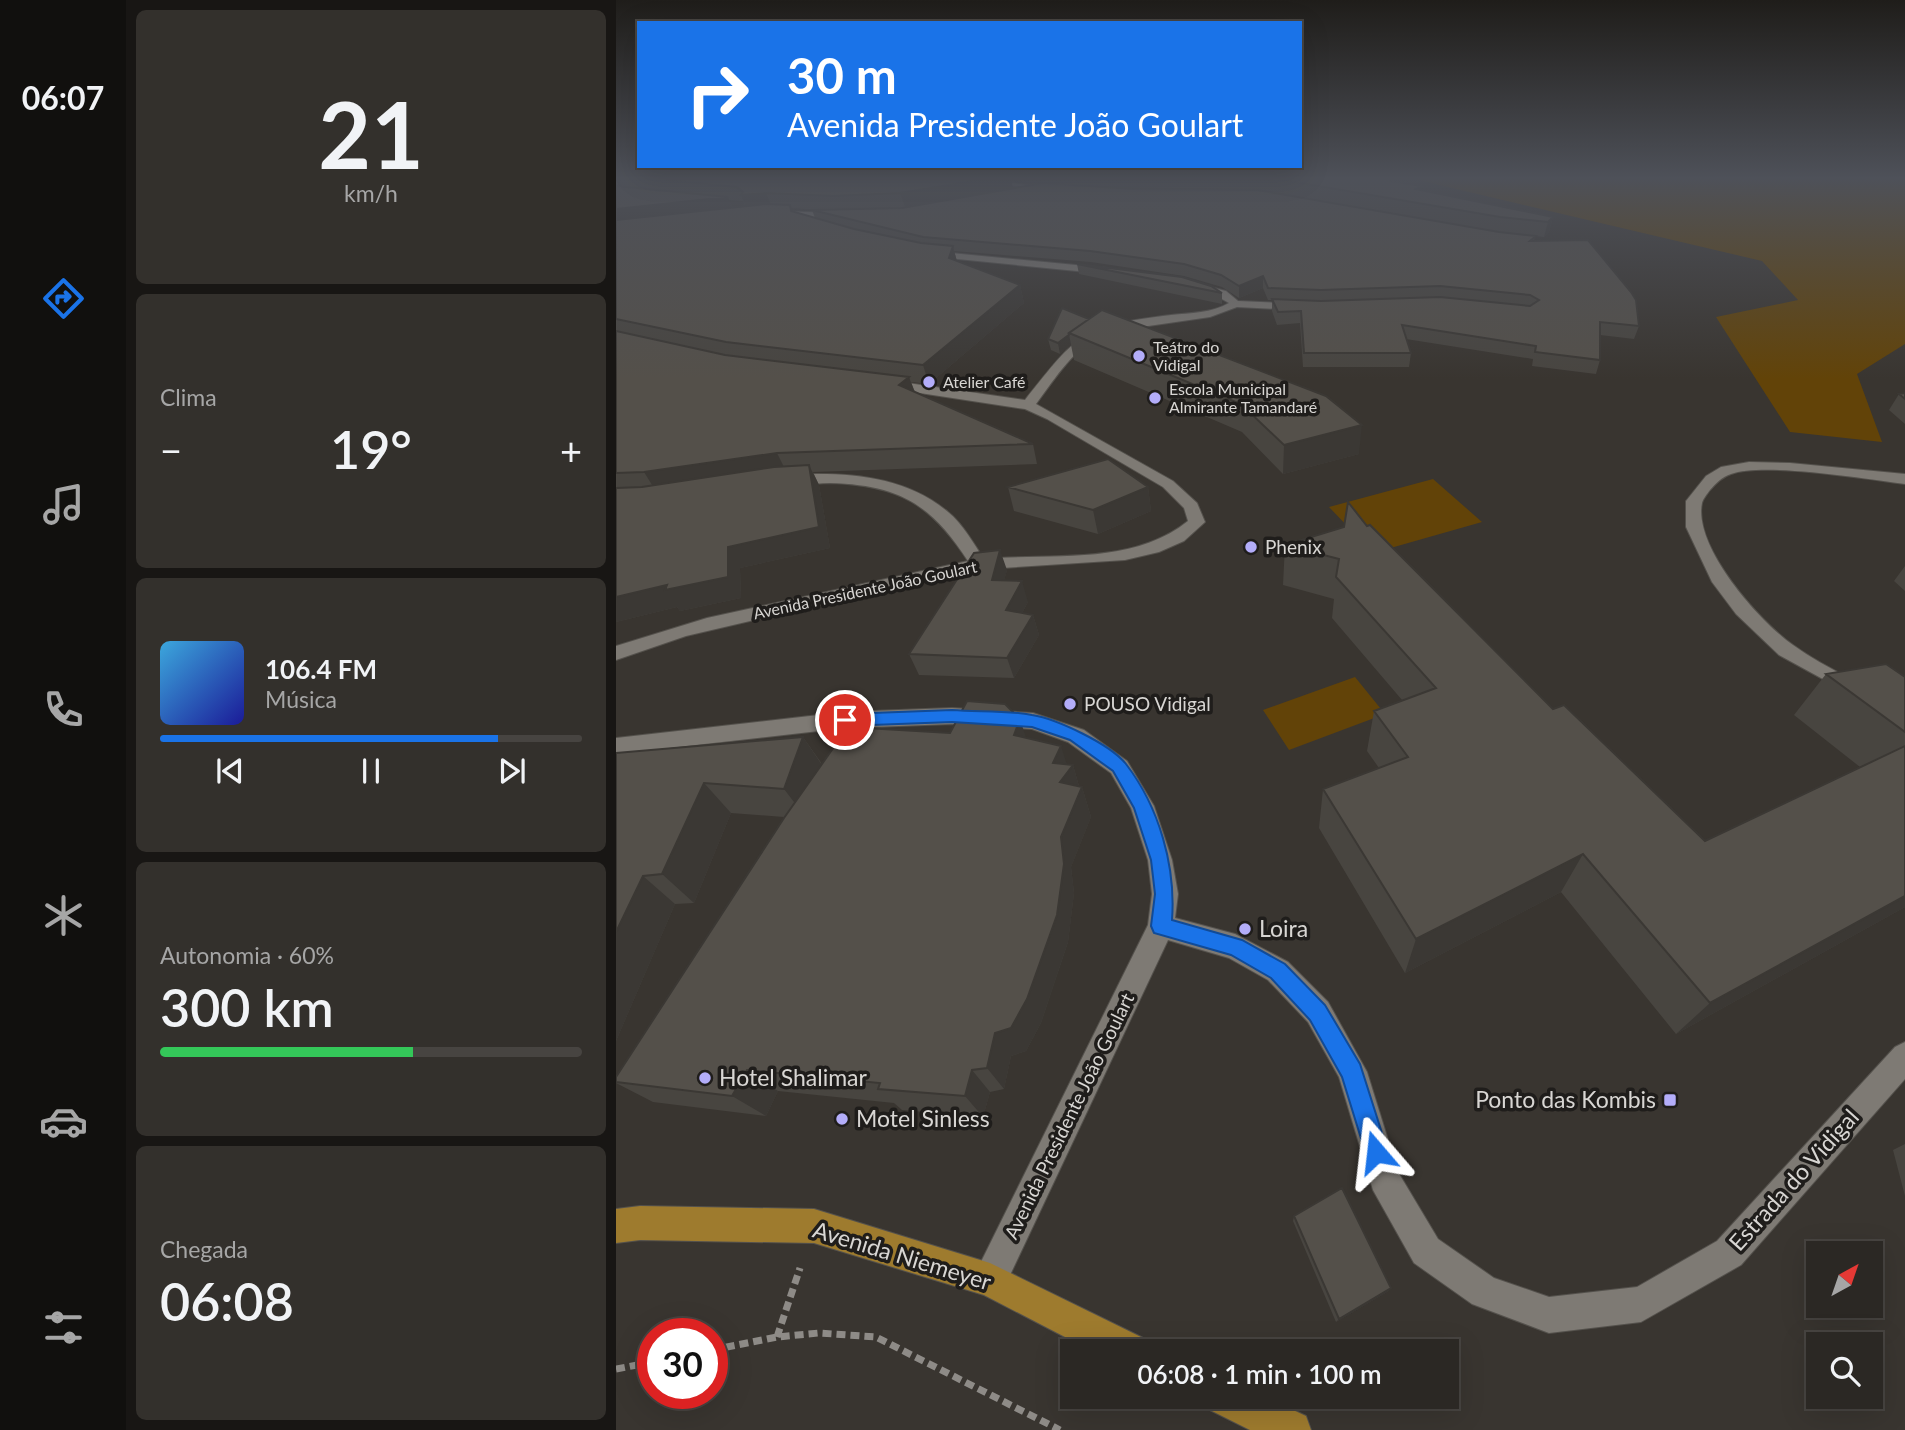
<!DOCTYPE html>
<html lang="pt">
<head>
<meta charset="utf-8">
<style>
  body { margin:0; font-family:Lato,sans-serif; background:#33302c; color:#f1f3f6; height:100vh; display:flex; flex-direction:column; font-size:26px; white-space:nowrap }
  * { box-sizing:border-box; margin:0 }
  p { font-size:23px; color:#a6a6a6 }
  .icon { flex:none; width:38px; height:38px; fill:none; stroke:currentColor; stroke-width:2; stroke-linecap:round; stroke-linejoin:round }
  .map { position:relative; flex:1; overflow:hidden }
  .side { display:flex; flex-direction:column; gap:10px; padding:10px; background:#181614; width:490px }
  .side>* { flex:none }
  .top-card { position:absolute; left:21px; top:21px; width:665px; height:147px; border-radius:0px; box-shadow:0 7px 28px #0002,0 0 0 2px #474441; background:#1a73e8; color:#fff; overflow:hidden }
  .needle { width:46px; rotate:40deg }
  .fabs { position:absolute; left:1190px; top:1241px; display:grid; gap:14px }
  .fabs a { display:grid; place-items:center; width:77px; height:77px; border-radius:0px; background:#2b2824; box-shadow:0 7px 28px #0002,0 0 0 2px #474441; font-size:35px }
  .speed { position:absolute; left:21px; top:1318px; display:flex; gap:14px; font-size:35px; font-weight:700; text-align:center }
  .speed>* { display:grid; place-content:center; width:91px; height:91px; border-radius:50%; background:#2b2824; box-shadow:0 7px 28px #0002,0 0 0 2px #474441; line-height:1 }
  .speed .limit { border:10px solid #d22; background:#fff; color:#111 }
  .pin { position:absolute; display:grid; place-items:center; width:60px; height:60px; color:#fff; margin:-30px; border:4px solid #fff; border-radius:50%; box-shadow:0 2px 7px #0007 }
  .me { position:absolute; width:77px; margin:-38px; rotate:343deg; stroke-linejoin:round; filter:drop-shadow(0 0 5px #0008) }
  .turn { display:flex; align-items:center; gap:24px; height:147px; padding:0 35px; font-size:32px }
  .turn .icon { width:91px; height:91px; stroke-width:2.5 }
  .turn b { display:block; font-size:49px; line-height:60px }
  .big { font-size:52px; font-weight:600; line-height:1.1 }
  .side .card { flex:1; display:flex; flex-direction:column; justify-content:center; gap:10px; min-width:0; padding:0 24px; border-radius:10px; background:#33302c }
  .side .dial { align-items:center; gap:0 }
  .dial b { font-size:91px; line-height:1 }
  .song { display:flex; align-items:center; gap:21px }
  .cover { width:84px; height:84px; border-radius:10px; background:linear-gradient(135deg,hsl(200 70% 55%),hsl(240 70% 35%)) }
  .played { height:7px; border-radius:4px; background:linear-gradient(90deg,#1a73e8 80%,#474441 80%) }
  .keys { display:flex; justify-content:space-around; direction:ltr }
  .heat { display:flex; justify-content:space-between; align-items:center; font-size:38px; direction:ltr }
  .charge { height:10px; border-radius:5px; background:linear-gradient(90deg,#34c759 60%,#474441 0) }
  .trip { position:absolute; left:444px; top:1339px; width:399px; height:70px; border-radius:0px; background:#2b2824; box-shadow:0 7px 28px #0002,0 0 0 2px #474441; font-weight:600; line-height:70px; text-align:center }
  main { display:flex; flex:1; min-height:0 }
  .tabs { display:flex; flex-direction:column; width:126px; justify-content:space-around; align-items:center; background:#11100e; color:#a6a6a6 }
  .tabs .icon { width:49px; height:49px }
  .tabs .on { color:#1a73e8 }
  .tabs b { font-size:32px; color:#f1f3f6 }
  .map>svg:first-child { display:block }
  .green { fill:#624308 }
  .lines { fill:none; stroke-linecap:round; stroke-linejoin:round }
  .street-casing { stroke:#54514c; stroke-width:2 }
  .primary-casing { stroke:#54514c; stroke-width:2 }
  .path { stroke:#8e8b87; stroke-width:7; stroke-dasharray:9 5; stroke-linecap:butt }
  .street { fill:#7e7a74; fill-rule:evenodd }
  .primary { fill:#9e7b2e; fill-rule:evenodd }
  .wall { fill:#484540; fill-rule:evenodd }
  .shaded-wall { fill:#3b3834 }
  .building { fill:#54504a; stroke:#3b3834; stroke-width:2 }
  .route { fill:#1a73e8; stroke:#114b97; stroke-width:2 }
  .poi-dot { fill:#b3adf9; stroke:#1f1d1b; stroke-width:2.5 }
  .labels { text-anchor:middle; stroke-width:7; stroke-linejoin:round; paint-order:stroke }
  .far-poi-label { font-size:16px; fill:#d8d6d3; stroke:#1f1d1b; text-anchor:start }
  .far-street-label { font-size:16px; fill:#d8d6d3; stroke:#1f1d1b }
  .poi-label { font-size:19px; fill:#d8d6d3; stroke:#1f1d1b; text-anchor:start }
  .street-label { font-size:19px; fill:#d8d6d3; stroke:#1f1d1b }
  .near-poi-label { font-size:23px; fill:#d8d6d3; stroke:#1f1d1b; text-anchor:start }
  .near-street-label { font-size:23px; fill:#d8d6d3; stroke:#1f1d1b }
</style>
</head>
<body>
<main>
<nav class="tabs">
<b>06:07</b>
<svg class="icon on" aria-label="directions" viewBox="0 0 24 24"><path d="M12 3l9 9-9 9-9-9zM9 14v-3h6M13 9l2 2-2 2"/></svg>
<svg class="icon" aria-label="music" viewBox="0 0 24 24"><path d="M9 18V5l10-2v13"/><circle cx="6" cy="18" r="3"/><circle cx="16" cy="16" r="3"/></svg>
<svg class="icon" aria-label="phone" viewBox="0 0 24 24"><path d="M5 4h4l2 5-3 2q2 4 5 5l2-3 5 2v4C11 20 4 13 5 4z"/></svg>
<svg class="icon" aria-label="climate" viewBox="0 0 24 24"><path d="M12 3v18M4 7l16 10M4 17L20 7"/></svg>
<svg class="icon" aria-label="car" viewBox="0 0 24 24"><path d="M5 17H2v-5l4-1 3-4h7l3 4 3 1v5h-3M9 17h6M6 11h13"/><circle cx="7" cy="17" r="2"/><circle cx="17" cy="17" r="2"/></svg>
<svg class="icon" aria-label="filters" viewBox="0 0 24 24"><path d="M4 7h16M4 17h16"/><circle cx="9" cy="7" r="2"/><circle cx="15" cy="17" r="2"/></svg>
</nav>
<section class="side">
<div class="card dial"><b>21</b><p>km/h</p></div>
<div class="card"><p>Clima</p>
<div class="heat"><a>−</a><b class="big">19°</b><a>+</a></div>
</div>
<div class="card">
<div class="song"><i class="cover"></i><div><b>106.4 FM</b><p>Música</p></div></div>
<div class="played"></div>
<div class="keys"><svg class="icon" aria-label="previous" viewBox="0 0 24 24"><path d="M18 5L8 12l10 7zM5 5v14"/></svg><svg class="icon" aria-label="pause" viewBox="0 0 24 24"><path d="M8 5v14M16 5v14"/></svg><svg class="icon" aria-label="next" viewBox="0 0 24 24"><path d="M6 5l10 7-10 7zM19 5v14"/></svg></div>
</div>
<div class="card"><p>Autonomia · 60%</p><b class="big">300 km</b><div class="charge"></div></div>
<div class="card"><p>Chegada</p><b class="big">06:08</b></div>
</section>
<div class="map">
<svg width="1289" height="1430" viewBox="0 0 1289 1430">
  <rect width="100%" height="100%" fill="#393530"/>
  <path class="green" d="M798 179H1289V344L1241 374 1266 442 1174 432 1100 317 1182 300 1146 261Z
    M817 479 866 522 757 553 713 507Z
    M739 677 769 714 673 750 647 710Z"/>
  <g class="lines">
    <g class="street-casing">
      <path id="street" d="M355 179H374L433 189 429 191Z
        M156 211 224 213 228 216 224 219 159 216 156 215Z
        M314 251 491 268 496 271 491 274 311 256 309 254Z
        M578 283 610 291 622 301 685 304 691 307 685 310 621 307 594 317 491 332C458 347 441 376 420 404L557 481 581 503 589 522 568 541 543 552 509 560 386 568 317 578 70 636 0 660V646L91 618 352 561C315 504 283 485 214 483 199 483 181 487 166 483L163 480 166 477 171 475C226 472 287 474 332 512 347 524 357 543 368 559 436 553 516 566 572 521L568 508 547 487 431 419 409 409 271 388 265 384 271 380 409 400C463 332 466 326 555 315 574 313 596 313 613 303L597 294 574 288 573 286Z
        M1133 462 1174 463 1289 474V484C1250 479 1148 462 1115 474 1106 477 1100 483 1094 490 1091 494 1087 499 1086 503 1077 547 1144 622 1177 645 1210 669 1253 687 1289 706V724L1163 655 1120 614 1096 582 1070 527V501L1090 476 1105 467Z
        M336 708 417 713 468 730 511 761 538 806 556 860 562 894 559 918 619 934 672 962 712 1002 751 1072 782 1172 822 1239 878 1278 933 1297 1021 1287 1101 1241 1279 1047 1289 1042V1079L1125 1265 1025 1322 933 1333 856 1304 798 1263 757 1190 723 1077 692 1022 652 980 613 958 552 940 386 1292 374 1297 362 1292 357 1280 362 1268 532 925 536 894 532 860 515 808 495 773 452 742 416 729 336 724 229 728 0 754V738L229 712Z"/>
    </g>
    <g class="primary-casing">
      <path id="primary" d="M24 1206 198 1209 374 1263 527 1338 532 1351H476L368 1295 198 1243 24 1240 0 1243V1209Z
        M586 1396H647L690 1416 695 1430H634L592 1409Z"/>
    </g>
    <path class="path" d="M161 1337 184 1268
      M96 1350 161 1337 203 1333 260 1337 444 1430
      M0 1369 37 1362"/>
    <use href="#street" class="street"/>
    <use href="#primary" class="primary"/>
  </g>
  <path class="wall" d="M0 179H796L795 184 805 191 937 217 933 232 928 237 919 236 918 241 1023 326 1018 339 984 335V360L980 374 916 366 917 359 790 339 795 353 793 367H687L684 323 661 325 656 311V300H652L647 288 623 298 606 287 568 276 475 262 338 251 341 261 404 285 408 303 313 384 295 382 299 392 417 444 421 464 197 472 203 485 214 548 124 568 125 598 64 611 61 607 0 622ZM395 180 413 182 418 185 397 189ZM479 187 641 189 810 220ZM113 200 127 201 129 206 116 207ZM175 208 205 210H196L199 218 176 212Z
    M461 264 606 293V304L463 274Z
    M446 308 743 454 667 474 626 432 458 360 455 345 444 354 435 350 432 339Z
    M1289 393V424L1273 410 1283 394Z
    M392 487H532L535 511 482 534 398 511Z
    M751 526 937 709 1089 841 1244 767 1178 715 1210 674 1289 677V907L1060 1034 945 892 789 973 703 828 707 789 763 768 751 751 758 711 786 700 716 618 718 599 667 585 669 545Z
    M1289 566V591L1278 581Z
    M391 570 388 580 412 602 406 613 417 615 423 635 398 678 303 675 293 654Z
    M187 737 206 764 410 738 451 764 457 765 463 786 466 787 475 817 455 867 458 893 452 942 425 1023 410 1051 395 1056 388 1089 374 1092 367 1117 286 1110 278 1103 162 1091 150 1116 37 1102 0 1083V1077L168 817 115 813 78 903 59 904 0 1041V753Z
    M1289 1144V1196L1277 1150Z
    M678 1216 775 1288 771 1292 720 1322 677 1221Z"/>
  <path class="shaded-wall" d="M370 179H395L397 189 289 207 284 193Z
    M780 179H796L795 186 775 181Z
    M150 193 156 207 131 210 125 195Z
    M112 197 118 212 0 225V209Z
    M937 217 933 232 928 237 932 222Z
    M337 246 341 262 333 258Z
    M647 276V288L623 298V286Z
    M404 285 408 303 313 384 307 365Z
    M453 334 455 345 444 354 442 343Z
    M293 377 300 396 283 385Z
    M746 425 743 454 667 474 668 445Z
    M161 453 171 473 41 493 28 472Z
    M193 465 203 485 214 548 124 568 125 598 64 611 61 607 0 622V597L51 585 112 547Z
    M532 487 535 511 482 534 477 510Z
    M384 550 391 570 383 600 376 580Z
    M406 581 412 602 396 631 390 610Z
    M417 615 423 635 398 678 391 658Z
    M404 719 414 750 398 735Z
    M187 737 208 768 191 819 168 789Z
    M445 746 453 771 457 765 464 790 466 787 475 817 455 867 458 893 452 942 425 1023 410 1051 395 1056 388 1089 371 1068 379 1033 454 813 437 763Z
    M88 783 115 813 78 903 46 874Z
    M967 854 945 892 789 973 800 939Z
    M27 876 59 904 0 1041V932Z
    M1289 896V907L1060 1034 1094 1003Z
    M131 1070 162 1091 150 1116 116 1096Z
    M356 1070 374 1092 367 1117 349 1096Z
    M775 1288 771 1292 720 1322 723 1319Z"/>
  <path class="building" d="M38 179H370L284 193 217 196 150 193 125 195 127 192 121 187Z
    M661 179H780L775 181 806 186 800 189 937 217 932 222 884 217Z
    M427 183 516 189 641 190 883 232 920 236 914 241 972 240 1015 292 1020 300 1023 326 984 322V360L919 352 920 346 786 325 795 353H688L685 311 662 312 656 299 705 301 824 297 914 306 923 300 914 295 824 286 705 290 652 288 647 276 623 286 605 275 568 264 474 251 307 237 196 210 286 208Z
    M0 186 112 197 0 209Z
    M150 204 174 205 175 211 238 229 305 243 337 246 333 258 404 285 307 365 110 342 0 319V220Z
    M461 264 566 277 595 286 606 293Z
    M446 308 473 319 453 333 454 334 442 343 432 339Z
    M486 310 710 396 746 425 668 445 625 404 453 333Z
    M0 331 109 355 293 377 283 385 417 444 161 453 28 472 0 473Z
    M1289 393V399L1283 394Z
    M492 459 532 487 477 510 392 487Z
    M193 465 203 527 112 547V577L49 590 51 585 0 597V488L26 487 158 467Z
    M732 502 751 526 754 525 937 709 948 705 1089 841 1289 746V896L1094 1003 967 854 800 939 707 789 792 757 758 711 820 688 720 577 723 559 669 545 728 527Z
    M384 550 376 580 406 581 390 610 417 615 391 658 293 654 358 553Z
    M1270 664 1289 677V732L1210 674Z
    M351 701 389 704 404 719 398 735 445 746 437 763 457 765 444 782 466 787 445 837 448 864 441 915 411 999 395 1028 379 1033 371 1068 356 1070 349 1096 262 1089 264 1083 131 1070 116 1096 0 1082V1077L168 818 232 727 334 733Z
    M187 737 168 789 88 783 46 874 27 876 0 932V753Z
    M726 1188 775 1288 723 1319 678 1216Z"/>
  <linearGradient id="sky" x2="0" y2="1"><stop stop-color="#1f1d1a"/><stop offset="0.47" stop-color="#4e5159"/><stop offset="1" stop-color="#4e5159" stop-opacity="0"/></linearGradient>
  <rect width="1289" height="379" fill="url(#sky)"/>
  <path class="route" d="M336 710C362 712 390 710 416 715 441 719 494 744 510 764 543 807 560 866 556 920L626 940 669 964 709 1005 744 1064 772 1152 769 1161 760 1164 752 1161 726 1077 694 1020 655 978 615 955 538 933 535 926 539 894 535 860 518 808 497 771 454 740 416 727 336 722 229 726 221 720 229 714Z"/>
  <g class="poi-dot">
    <circle cx="523" cy="356" r="7"/>
    <circle cx="313" cy="382" r="7"/>
    <circle cx="539" cy="398" r="7"/>
    <circle cx="635" cy="547" r="7"/>
    <circle cx="454" cy="704" r="7"/>
    <circle cx="629" cy="929" r="7"/>
    <circle cx="89" cy="1078" r="7"/>
    <rect x="1047" y="1093" width="14" height="14" rx="3.5"/>
    <circle cx="226" cy="1119" r="7"/>
  </g>
  <g class="labels">
    <g class="far-poi-label">
      <text x="537" y="353">Teátro do<tspan x="537" dy="18">Vidigal</tspan></text>
      <text x="327" y="388">Atelier Café</text>
      <text x="553" y="395">Escola Municipal<tspan x="553" dy="18">Almirante Tamandaré</tspan></text>
    </g>
    <g class="far-street-label">
      <text transform="translate(249 590) rotate(-12)" y="6">Avenida Presidente João Goulart</text>
    </g>
    <g class="poi-label">
      <text x="649" y="554">Phenix</text>
      <text x="468" y="711">POUSO Vidigal</text>
    </g>
    <g class="street-label">
      <text transform="translate(453 1116) rotate(-64)" y="7">Avenida Presidente João Goulart</text>
    </g>
    <g class="near-poi-label">
      <text x="643" y="937">Loira</text>
      <text x="103" y="1086">Hotel Shalimar</text>
      <text x="1040" y="1108" text-anchor="end">Ponto das Kombis</text>
      <text x="240" y="1127">Motel Sinless</text>
    </g>
    <g class="near-street-label">
      <text transform="translate(1178 1180) rotate(-48)" y="8">Estrada do Vidigal</text>
      <text transform="translate(286 1256) rotate(17)" y="8">Avenida Niemeyer</text>
    </g>
  </g>
</svg>
<div class="fabs">
<a><svg class="needle" viewBox="-14 -14 28 28"><path d="M0-13l5 13h-10z" fill="#e53935"/><path d="M0 13l5-13h-10z" fill="#a6a6a6"/></svg></a>
<a><svg class="icon" aria-label="search" viewBox="0 0 24 24"><circle cx="10" cy="10" r="6"/><path d="M15 15l6 6"/></svg></a>
</div>
<div class="speed"><div class="limit">30</div></div>
<div class="pin" style="left:229px;top:720px;background:#d93025"><svg class="icon" aria-label="arrive" viewBox="0 0 24 24"><path d="M6 21V4h12l-3 4 3 4H6"/></svg></div>
<svg class="me" style="left:760px;top:1152px" viewBox="-20 -20 40 40"><path d="M0-17L14 15 0 8-14 15z" fill="#1a73e8" stroke="#fff" stroke-width="4"/></svg>
<div class="trip">06:08 · 1 min · 100 m</div>
<div class="top-card">
<div class="turn"><svg class="icon" aria-label="right" viewBox="0 0 24 24"><path d="M7 20v-9h11M14 6l5 5-5 5"/></svg><div><b>30 m</b>Avenida Presidente João Goulart</div></div>
</div>
</div>
</main>
</body>
</html>
